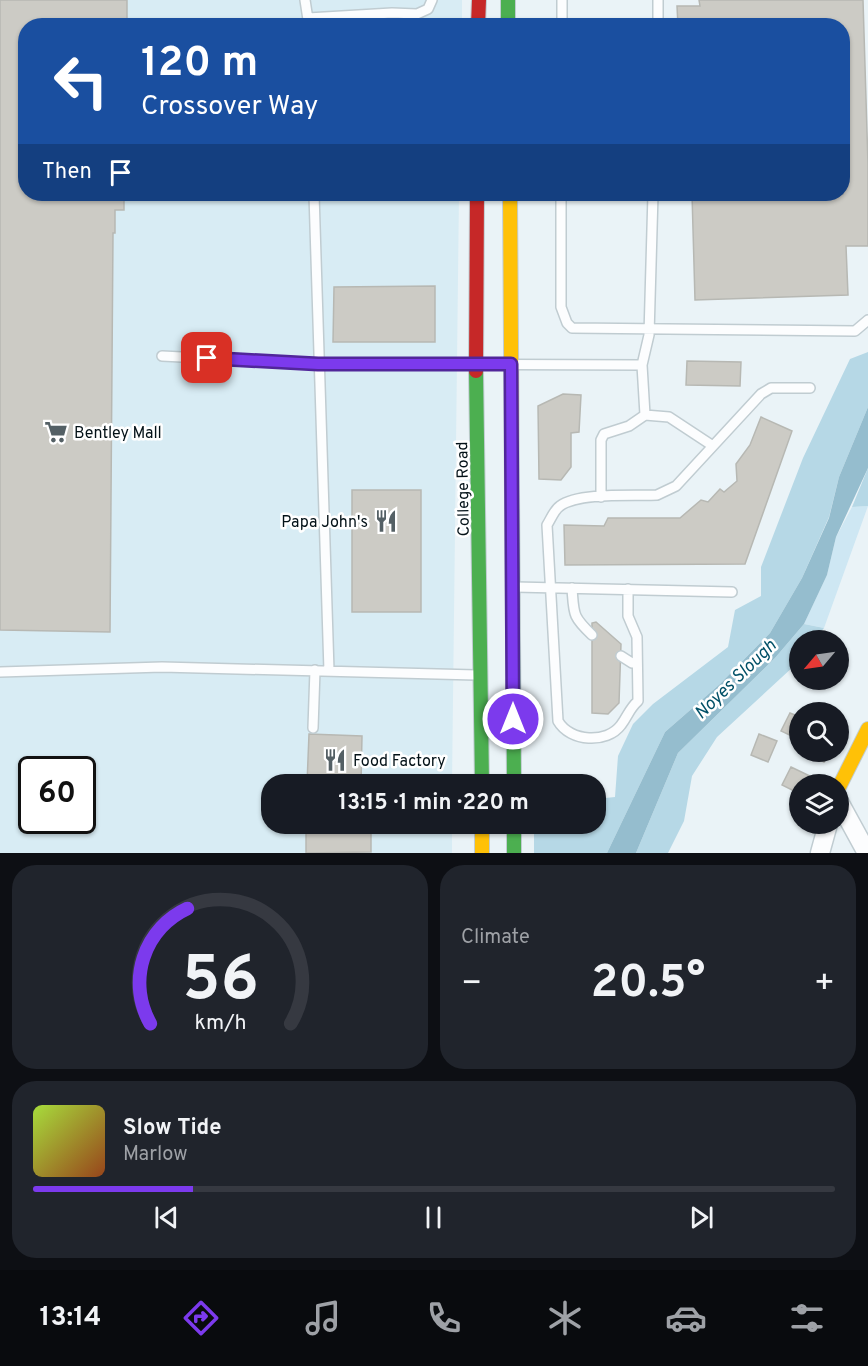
<!DOCTYPE html>
<html lang="en">
<head>
<meta charset="utf-8">
<style>
  body { margin:0; font-family:Overpass,sans-serif; background:#20242c; color:#f1f3f6; height:100vh; display:flex; flex-direction:column; font-size:22px; white-space:nowrap }
  * { box-sizing:border-box; margin:0 }
  p { font-size:20px; color:#9ea1a6 }
  .icon { flex:none; width:33px; height:33px; fill:none; stroke:currentColor; stroke-width:2; stroke-linecap:round; stroke-linejoin:round }
  .map { position:relative; height:853px; overflow:hidden }
  .sheet { display:flex; flex-direction:column; gap:12px; padding:12px; background:#0d0f14; flex:1 }
  .sheet>* { flex:none }
  .guide { position:absolute; left:18px; top:18px; width:832px; height:183px; border-radius:24px; box-shadow:0 2px 4px #0004; background:#1a4fa0; color:#fff; overflow:hidden }
  .needle { width:39px; rotate:241deg }
  .controls { position:absolute; left:789px; top:630px; display:grid; gap:12px }
  .controls a { display:grid; place-items:center; width:60px; height:60px; border-radius:50%; background:#171b24; box-shadow:0 2px 4px #0004; font-size:30px }
  .speed { position:absolute; left:18px; top:756px; display:flex; gap:12px; font-size:30px; font-weight:700; text-align:center }
  .speed>* { display:grid; place-content:center; width:78px; height:78px; border-radius:50%; background:#171b24; box-shadow:0 2px 4px #0004; line-height:1 }
  .speed .limit { border:3px solid #111; border-radius:9px; background:#fff; color:#111 }
  .pin { position:absolute; display:grid; place-items:center; width:51px; height:51px; color:#fff; margin:-26px; border-radius:12px; box-shadow:0 3px 9px #0006 }
  .me { position:absolute; width:66px; margin:-33px; rotate:0deg; stroke-linejoin:round; filter:drop-shadow(0 0 4px #0008) }
  .turn { display:flex; align-items:center; gap:21px; height:126px; padding:0 24px; font-size:27px }
  .turn .icon { width:78px; height:78px; stroke-width:2.5 }
  .turn b { display:block; font-size:42px; line-height:51px }
  .then { display:flex; align-items:center; height:57px; padding:0 24px; background:#0003; gap:12px; font-size:22px }
  .big { font-size:45px; font-weight:700; line-height:1.1 }
  .sheet .tile { flex:1; display:flex; flex-direction:column; justify-content:center; gap:9px; min-width:0; padding:0 21px; border-radius:24px; background:#20242c }
  .sheet .dial { align-items:center; gap:0 }
  .dial svg { height:156px; overflow:visible; fill:none; stroke:#363941; stroke-width:7; stroke-linecap:round; text-anchor:middle }
  .dial text { fill:#f1f3f6; stroke:none }
  .song { display:flex; align-items:center; gap:18px }
  .cover { width:72px; height:72px; border-radius:9px; background:linear-gradient(135deg,hsl(80 70% 55%),hsl(20 70% 35%)) }
  .played { height:6px; border-radius:3px; background:linear-gradient(90deg,#7c3aed 20%,#363941 20%) }
  .keys { display:flex; justify-content:space-around; direction:ltr }
  .heat { display:flex; justify-content:space-between; align-items:center; font-size:33px; direction:ltr }
  .sheet .tiles { flex:1; display:grid; gap:12px; grid-template-columns:1fr 1fr }
  .tile:last-child { grid-column:span 2 }
  .trip { position:absolute; left:261px; top:774px; width:345px; height:60px; border-radius:24px; background:#171b24; box-shadow:0 2px 4px #0004; font-weight:700; line-height:60px; text-align:center }
  .tabs { display:flex; height:96px; justify-content:space-around; align-items:center; background:#090b0e; color:#9ea1a6 }
  .tabs .icon { width:42px; height:42px }
  .tabs .active { color:#7c3aed }
  .tabs b { font-size:27px; color:#f1f3f6 }
  .map>svg:first-child { display:block }
  .built { fill:#d8ecf4; fill-rule:evenodd }
  .green { fill:#cee7f3 }
  .forest { fill:#b6d8e6 }
  .water { fill:#95bdce }
  .building { fill:#cccbc5; stroke:#b7b8b3; stroke-width:1.5 }
  .lines { fill:none; stroke-linecap:round; stroke-linejoin:round }
  .lane-casing { stroke:#c0ccd1; stroke-width:12 }
  .street-casing { stroke:#c0ccd1; stroke-width:21 }
  .fast-casing { stroke:#c0ccd1; stroke-width:16 }
  .slow-casing { stroke:#c0ccd1; stroke-width:16 }
  .jam-casing { stroke:#c0ccd1; stroke-width:16 }
  .lane { stroke:#fcfdfe; stroke-width:9 }
  .street { stroke:#fcfdfe; stroke-width:18 }
  .fast { stroke:#4caf50; stroke-width:14 }
  .slow { stroke:#ffc107; stroke-width:14 }
  .jam { stroke:#c62828; stroke-width:14 }
  .route-casing { stroke:#51269a; stroke-width:15 }
  .route { stroke:#7c3aed; stroke-width:10 }
  .labels { text-anchor:middle; stroke-width:5; stroke-linejoin:round; paint-order:stroke }
  .poi-label { font-size:16px; fill:#031117; stroke:#fff; text-anchor:start }
  .street-label { font-size:16px; fill:#031117; stroke:#fff }
  .water-label { font-size:18px; font-style:italic; fill:#015067; stroke:#fff }
</style>
</head>
<body>
<div class="map">
<svg width="868" height="853" viewBox="0 0 868 853">
  <rect width="100%" height="100%" fill="#eaf3f7"/>
  <path class="built" d="M0 0H462V25L26 26V194H459L452 784H272V824H452V853H0ZM32 770H82V820H32Z"/>
  <path class="green" d="M868 506 824 628 804 624 827 575 836 537 852 507Z"/>
  <path class="forest" d="M868 352V407L839 477 829 517 802 578 770 633 720 684 665 732 607 853H534V824H596V799L615 797 618 756 633 724 653 704 728 647 735 610 761 596V567L803 458 850 359Z
    M868 468V506L852 507Z
    M804 624 824 628 814 640H800L799 659 794 666 717 737 692 776 684 821 668 853H636L678 753 775 658Z"/>
  <path class="water" d="M868 407V468L836 537 827 575 804 624 775 658 678 753 636 853H607L665 732 720 684 770 633 802 578 829 518 839 477Z"/>
  <path class="building" d="M0 0H127V26H26V194H124V210H115V233H113L110 632 0 630Z
    M699 0H863L868 165V246H846L848 295 695 300 692 194H843V26H678L677 6H700Z
    M435 286V342H333L334 287Z
    M687 361 741 362 740 386 686 385Z
    M563 394 581 395 579 432 571 433V467L561 480 539 479 538 406Z
    M761 417 792 431 745 564 565 565 564 525 604 526 608 518H680L701 500 708 502 720 489 724 492 737 481 736 464 750 445Z
    M352 490H421V612H352Z
    M596 622 621 644 619 703 608 714 592 713V623Z
    M790 713 800 717V731L796 738 781 731Z
    M309 734 362 736 361 784H307Z
    M759 734 777 741 768 762 751 755Z
    M802 752H828L824 762Z
    M791 767 810 776 806 782 810 784H800V794L782 785Z
    M306 824H360V830H371V852L306 853Z"/>
  <g class="lines">
    <g class="lane-casing">
      <path id="lane" d="M305 0 309 26
        M308 18 392 13 417 14 428 9 432 0
        M562 26V0
        M658 26V0
        M314 194 329 671
        M561 194V307L567 323 572 328 855 331 868 320
        M162 356 318 364 642 365
        M645 415 669 417 713 446
        M601 497V440L604 434 629 426 645 415 642 365 649 335 653 194
        M515 587 732 592
        M572 588C574 614 572 616 592 635
        M628 589V616L637 637 638 701C629 709 628 716 621 725 607 744 570 742 558 721L547 525C551 519 554 510 560 506 578 492 634 496 657 495L676 486 761 394 771 388H810
        M621 656 632 663H637
        M0 672 162 667 476 675
        M313 728 315 670"/>
    </g>
    <g class="street-casing">
      <path id="street" d="M838 800 867 853
        M820 853 828 824"/>
    </g>
    <g class="fast-casing">
      <path id="fast" d="M508 0V26
        M476 371 482 784
        M512 493 514 784
        M514 824V853"/>
    </g>
    <g class="slow-casing">
      <path id="slow" d="M510 194 512 493
        M838 789 868 729
        M482 824V853"/>
    </g>
    <g class="jam-casing">
      <path id="jam" d="M478 26 479 0
        M476 371 477 194"/>
    </g>
    <use href="#lane" class="lane"/>
    <use href="#street" class="street"/>
    <use href="#fast" class="fast"/>
    <use href="#slow" class="slow"/>
    <use href="#jam" class="jam"/>
  </g>
  <g class="lines">
    <g class="route-casing">
      <path id="route" d="M207 358 318 364H511L513 719"/>
    </g>
    <use href="#route" class="route"/>
  </g>
  <defs>
    <g id="supermarket-bare" transform="scale(1.8)"><path d="M-6-5.5h2.5l.6 2H6L4.5 2H-2.5L-4.4-4H-6ZM-1.5 3.2a1.3 1.3 0 1 0 .1 0ZM3 3.2a1.3 1.3 0 1 0 .1 0Z" fill="#546065" stroke="#fff" stroke-width="2.5" paint-order="stroke"/></g>
    <g id="restaurant-bare" transform="scale(1.8)"><path d="M-5-6h1v4h1v-4h1v4h1v-4h1v5L-1.5 .5V6h-2V.5L-5-1ZM5-6V6H3V1.5H1.5Q1.5-4 5-6Z" fill="#546065" stroke="#fff" stroke-width="2.5" paint-order="stroke"/></g>
  </defs>
  <g fill-rule="evenodd">
    <use href="#supermarket-bare" x="56" y="432"/>
    <use href="#restaurant-bare" x="386" y="521"/>
    <use href="#restaurant-bare" x="335" y="760"/>
  </g>
  <g class="labels">
    <g class="poi-label">
      <text x="74" y="438">Bentley Mall</text>
      <text x="368" y="527" text-anchor="end">Papa John's</text>
      <text x="353" y="766">Food Factory</text>
    </g>
    <g class="street-label">
      <text transform="translate(462 489) rotate(-91)" y="6">College Road</text>
    </g>
    <g class="water-label">
      <text transform="translate(735 679) rotate(-44)" y="6">Noyes Slough</text>
    </g>
  </g>
</svg>
<div class="controls">
<a><svg class="needle" viewBox="-14 -14 28 28"><path d="M0-13l5 13h-10z" fill="#e53935"/><path d="M0 13l5-13h-10z" fill="#9ea1a6"/></svg></a>
<a><svg class="icon" aria-label="search" viewBox="0 0 24 24"><circle cx="10" cy="10" r="6"/><path d="M15 15l6 6"/></svg></a>
<a><svg class="icon" aria-label="layers" viewBox="0 0 24 24"><path d="M12 4l9 5-9 5-9-5zM3 14l9 5 9-5"/></svg></a>
</div>
<div class="speed"><div class="limit">60</div></div>
<div class="pin" style="left:207px;top:358px;background:#d93025"><svg class="icon" aria-label="arrive" viewBox="0 0 24 24"><path d="M6 21V4h12l-3 4 3 4H6"/></svg></div>
<svg class="me" style="left:513px;top:719px" viewBox="-20 -20 40 40"><circle r="17" fill="#7c3aed" stroke="#fff" stroke-width="3"/><path d="M0-11L8 9 0 5-8 9z" fill="#fff"/></svg>
<div class="trip">13:15 · 1 min · 220 m</div>
<div class="guide">
<div class="turn"><svg class="icon" aria-label="left" viewBox="0 0 24 24"><path d="M17 20v-9H6M10 6l-5 5 5 5"/></svg><div><b>120 m</b>Crossover Way</div></div>
<div class="then">Then<svg class="icon" aria-label="arrive" viewBox="0 0 24 24"><path d="M6 21V4h12l-3 4 3 4H6"/></svg></div>
</div>
</div>
<section class="sheet">
<div class="tiles">
<div class="tile dial"><svg viewBox="0 0 100 80">
<path d="M14 69A42 42 0 1 1 86 69"/>
<path d="M14 69A42 42 0 0 1 33 10" stroke="#7c3aed"/>
<text x="50" y="56" font-size="32" font-weight="700">56</text>
<text x="50" y="72" font-size="11">km/h</text>
</svg></div>
<div class="tile"><p>Climate</p>
<div class="heat"><a>−</a><b class="big">20.5°</b><a>+</a></div>
</div>
<div class="tile">
<div class="song"><i class="cover"></i><div><b>Slow Tide</b><p>Marlow</p></div></div>
<div class="played"></div>
<div class="keys"><svg class="icon" aria-label="previous" viewBox="0 0 24 24"><path d="M18 5L8 12l10 7zM5 5v14"/></svg><svg class="icon" aria-label="pause" viewBox="0 0 24 24"><path d="M8 5v14M16 5v14"/></svg><svg class="icon" aria-label="next" viewBox="0 0 24 24"><path d="M6 5l10 7-10 7zM19 5v14"/></svg></div>
</div>
</div>
</section>
<nav class="tabs">
<b>13:14</b>
<svg class="icon active" aria-label="directions" viewBox="0 0 24 24"><path d="M12 3l9 9-9 9-9-9zM9 14v-3h6M13 9l2 2-2 2"/></svg>
<svg class="icon" aria-label="music" viewBox="0 0 24 24"><path d="M9 18V5l10-2v13"/><circle cx="6" cy="18" r="3"/><circle cx="16" cy="16" r="3"/></svg>
<svg class="icon" aria-label="phone" viewBox="0 0 24 24"><path d="M5 4h4l2 5-3 2q2 4 5 5l2-3 5 2v4C11 20 4 13 5 4z"/></svg>
<svg class="icon" aria-label="climate" viewBox="0 0 24 24"><path d="M12 3v18M4 7l16 10M4 17L20 7"/></svg>
<svg class="icon" aria-label="car" viewBox="0 0 24 24"><path d="M5 17H2v-5l4-1 3-4h7l3 4 3 1v5h-3M9 17h6M6 11h13"/><circle cx="7" cy="17" r="2"/><circle cx="17" cy="17" r="2"/></svg>
<svg class="icon" aria-label="filters" viewBox="0 0 24 24"><path d="M4 7h16M4 17h16"/><circle cx="9" cy="7" r="2"/><circle cx="15" cy="17" r="2"/></svg>
</nav>
</body>
</html>
